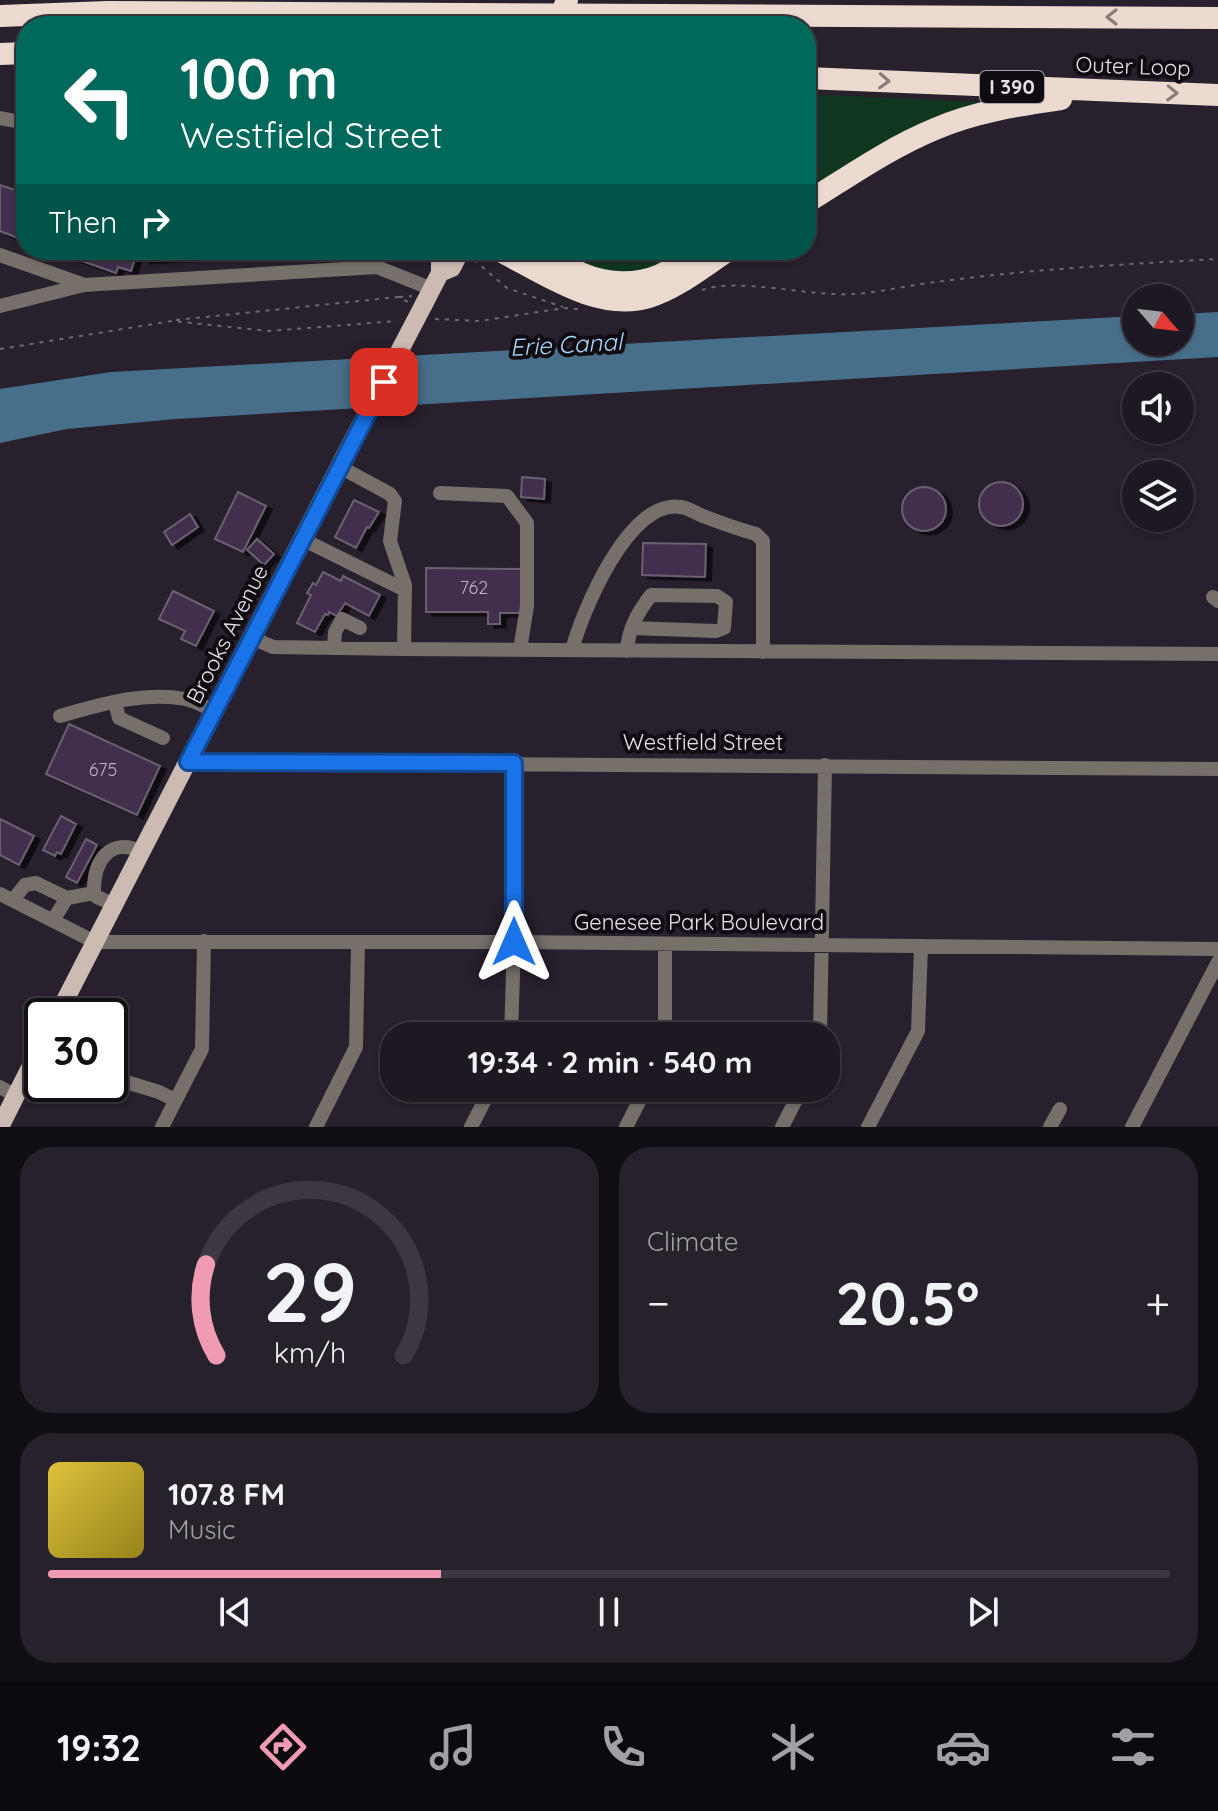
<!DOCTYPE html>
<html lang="en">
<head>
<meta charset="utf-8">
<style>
  body { margin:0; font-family:Quicksand,sans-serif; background:#26212a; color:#f1f3f6; height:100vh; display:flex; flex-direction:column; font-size:30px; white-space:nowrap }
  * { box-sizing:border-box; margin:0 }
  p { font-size:26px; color:#a1a0a5 }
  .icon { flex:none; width:44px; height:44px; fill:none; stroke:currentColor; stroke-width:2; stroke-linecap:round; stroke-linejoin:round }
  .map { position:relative; height:1127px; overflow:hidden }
  .drawer { display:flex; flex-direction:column; gap:20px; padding:20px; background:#100d13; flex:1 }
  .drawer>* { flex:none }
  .banner { position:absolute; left:16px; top:16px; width:800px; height:244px; border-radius:32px; box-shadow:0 2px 6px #0004,0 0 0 2px #3c3740; background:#00695c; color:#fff; overflow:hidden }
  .needle { width:52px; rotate:118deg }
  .controls { position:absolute; left:1122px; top:284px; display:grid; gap:16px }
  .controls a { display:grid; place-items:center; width:72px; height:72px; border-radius:50%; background:#1e1822; box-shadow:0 2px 6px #0004,0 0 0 2px #3c3740; font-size:40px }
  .speed { position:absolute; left:24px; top:998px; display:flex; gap:16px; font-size:40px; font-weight:700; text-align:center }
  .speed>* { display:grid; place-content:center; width:104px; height:104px; border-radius:50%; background:#1e1822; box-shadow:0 2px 6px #0004,0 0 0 2px #3c3740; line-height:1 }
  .speed .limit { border:4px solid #111; border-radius:12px; background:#fff; color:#111 }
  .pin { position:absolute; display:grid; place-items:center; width:68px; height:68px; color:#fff; margin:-34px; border-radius:16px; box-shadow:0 4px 12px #0006 }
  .me { position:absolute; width:88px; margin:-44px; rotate:0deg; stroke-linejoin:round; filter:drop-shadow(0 0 6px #0008) }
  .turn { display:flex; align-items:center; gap:28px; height:168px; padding:0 32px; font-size:36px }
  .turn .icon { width:104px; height:104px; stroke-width:2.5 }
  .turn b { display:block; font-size:56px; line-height:68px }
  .then { display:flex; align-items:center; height:76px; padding:0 32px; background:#0003; gap:16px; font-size:30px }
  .big { font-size:60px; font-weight:800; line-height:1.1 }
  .drawer .tile { flex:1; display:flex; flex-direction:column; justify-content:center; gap:12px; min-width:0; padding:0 28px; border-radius:32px; background:#26212a }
  .drawer .dial { align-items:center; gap:0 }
  .dial svg { height:208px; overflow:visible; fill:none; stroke:#3c3740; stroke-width:7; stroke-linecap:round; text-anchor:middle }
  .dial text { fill:#f1f3f6; stroke:none }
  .song { display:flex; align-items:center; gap:24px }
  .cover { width:96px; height:96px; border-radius:12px; background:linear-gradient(135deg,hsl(50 70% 55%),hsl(50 70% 35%)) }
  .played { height:8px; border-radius:4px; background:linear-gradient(90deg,#f19ab4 35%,#3c3740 35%) }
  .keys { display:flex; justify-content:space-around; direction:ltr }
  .heat { display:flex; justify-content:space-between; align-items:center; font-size:44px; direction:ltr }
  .drawer .tiles { flex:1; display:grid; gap:20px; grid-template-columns:1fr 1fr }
  .tile:last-child { grid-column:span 2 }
  .trip { position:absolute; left:380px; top:1022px; width:460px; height:80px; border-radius:32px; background:#1e1822; box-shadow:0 2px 6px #0004,0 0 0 2px #3c3740; font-weight:800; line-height:80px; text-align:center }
  .menu { display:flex; height:128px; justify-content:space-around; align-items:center; background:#0c0a0e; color:#a1a0a5 }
  .menu .icon { width:56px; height:56px }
  .menu .selected { color:#f19ab4 }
  .menu b { font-size:36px; color:#f1f3f6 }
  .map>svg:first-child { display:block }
  .green { fill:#103620 }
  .water { fill:#476f8a }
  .building { fill:#422d4e; stroke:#6a6170; stroke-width:2; filter:url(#shadow) }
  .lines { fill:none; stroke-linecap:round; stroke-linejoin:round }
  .path { stroke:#6f6873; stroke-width:2; stroke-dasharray:4 6; stroke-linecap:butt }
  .minor { stroke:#766f6a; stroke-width:14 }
  .major { stroke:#cbbbb2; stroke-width:18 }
  .highway { stroke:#ecd9cf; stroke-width:22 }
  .major-bridge { stroke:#cbbbb2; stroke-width:18 }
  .highway-bridge { stroke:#ecd9cf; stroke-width:22 }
  .oneway { stroke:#897c7a }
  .route-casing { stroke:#114b97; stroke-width:20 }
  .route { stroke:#1a73e8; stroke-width:14 }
  .labels { text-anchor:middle; stroke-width:8; stroke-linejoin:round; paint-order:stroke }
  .number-label { font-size:18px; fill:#bdb4c2 }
  .shield { fill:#0f0b11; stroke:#a6a1a8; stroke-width:2 }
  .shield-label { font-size:20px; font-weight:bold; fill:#e6e1e9 }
  .street-label { font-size:22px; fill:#e6e1e9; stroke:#0f0b11 }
  .water-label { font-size:24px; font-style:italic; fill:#a7daff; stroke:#0f0b11 }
</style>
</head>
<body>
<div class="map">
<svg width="1218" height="1127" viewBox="0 0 1218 1127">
  <defs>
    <filter id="shadow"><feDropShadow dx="6" dy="3.5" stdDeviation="0" flood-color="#0009"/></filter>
  </defs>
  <rect width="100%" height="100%" fill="#28202d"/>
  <path class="green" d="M806 94 1000 103 806 193Z
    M557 250H680C658 268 626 281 597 271 584 267 570 257 557 250Z"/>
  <path class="water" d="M1218 312V357L176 419 67 429 0 443V389L111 372 1136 316V342H1180V314Z"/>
  <path class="building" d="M0 185 18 191 15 199 26 203V241L0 231Z
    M51 250H277V252L144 260 143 255 136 256 131 271 118 267 116 273Z
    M522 477 545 479 544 499 521 497Z
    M979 504a22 22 0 1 1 44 0a22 22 0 1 1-44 0Z
    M902 509a22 22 0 1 1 44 0a22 22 0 1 1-44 0Z
    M238 492 266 506 243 552 215 539Z
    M354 500 379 512 369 528 367 527 356 548 335 537Z
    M190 514 198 527 172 545 164 532Z
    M257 539 274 554 264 565 247 550Z
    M643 543 706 544 705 577 642 575Z
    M426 568 521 569V613H500V624H488V612H426Z
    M323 572 341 581 343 576 380 595 369 616 345 603 337 616 329 612 328 615 325 614 315 632 297 623 311 595 307 593 313 583 316 585Z
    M173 591 214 611 196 646 181 639 185 631 159 619Z
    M69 724 160 766 137 815 46 774Z
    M61 816 76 824 61 854 57 852 55 856 43 850Z
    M0 819 34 836 19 865 0 855Z
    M86 839 97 845 77 883 66 877Z"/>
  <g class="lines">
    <path class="path" d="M474 260 507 288 563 307
      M702 290C739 277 810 297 854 294 884 292 914 284 944 281 1035 269 1127 264 1218 259
      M399 297 412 296
      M435 319 480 321 564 308 579 309
      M176 320 398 297 408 302
      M0 349 172 321 269 331 397 321"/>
    <path class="minor" d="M0 118 26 123
      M354 250 377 267 432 289
      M0 255 82 284
      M0 306 84 285 377 267
      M440 493 507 496 527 523V606L520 650
      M302 539 405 590
      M1213 597 1218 601
      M252 638 273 647 404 649 405 585 390 541 395 501 390 494 340 467
      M334 648 335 632 342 619 360 628
      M404 649 1218 654
      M572 650C582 612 629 498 681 507 688 508 696 513 703 516 721 523 738 529 756 534L763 541V652
      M627 651C628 629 638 612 651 595L717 596 726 602 724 628 716 631 632 628
      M115 702 119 718 163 738
      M60 716C99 705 144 691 185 699 195 701 205 707 215 711
      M188 762 1218 769
      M0 894 95 942H514L1218 949
      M13 900 25 885 36 883 67 898
      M115 905 97 897 94 893C93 861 110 836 142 852
      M53 920 67 898 94 893
      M665 945V1036
      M511 1036 514 942V763
      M820 1036 825 765
      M110 1077 159 1092 175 1100
      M0 1087 16 1096
      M162 1127 202 1049 204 941
      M316 1127 356 1047 358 943
      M471 1127 491 1088
      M626 1127 646 1088
      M782 1127 802 1088
      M868 1127 918 1031 921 946
      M1050 1127 1060 1109
      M1132 1127 1218 962"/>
    <path class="major" d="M440 273 452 268 461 250
      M424 304 440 273V263L446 250
      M57 1016 343 459
      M0 1127 42 1044"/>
    <path class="highway" d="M0 16 108 12 1218 18
      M0 54 26 53
      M806 78 1218 95
      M806 203C848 177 889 148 935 129 974 112 1019 105 1061 99
      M498 250C542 272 598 313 649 297 678 288 704 266 729 250
      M547 250C587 290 655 296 693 250"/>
    <path class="major-bridge" d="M343 459 424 304"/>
    <path class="highway-bridge" d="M557 26 567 0"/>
  </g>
  <defs><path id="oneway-chevron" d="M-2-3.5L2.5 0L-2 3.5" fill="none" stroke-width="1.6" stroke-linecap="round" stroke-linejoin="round" transform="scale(2)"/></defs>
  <g class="oneway">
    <use href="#oneway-chevron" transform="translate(1112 17) rotate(-180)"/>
    <use href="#oneway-chevron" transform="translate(884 81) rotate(3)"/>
    <use href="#oneway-chevron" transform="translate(1172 93) rotate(2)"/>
  </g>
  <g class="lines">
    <g class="route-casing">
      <path id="route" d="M384 382 188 762 514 763V942"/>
    </g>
    <use href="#route" class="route"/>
  </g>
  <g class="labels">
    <g class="number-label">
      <text x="474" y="594">762</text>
      <text x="103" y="776">675</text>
    </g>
    <rect class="shield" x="980" y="71" width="64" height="32" rx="6"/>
    <g class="shield-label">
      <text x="1012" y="94">I 390</text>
    </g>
    <g class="street-label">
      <text transform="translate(1133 66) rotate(2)" y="8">Outer Loop</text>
      <text transform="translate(227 634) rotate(-63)" y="8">Brooks Avenue</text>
      <text x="703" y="750">Westfield Street</text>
      <text x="699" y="930">Genesee Park Boulevard</text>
    </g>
    <g class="water-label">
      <text transform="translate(566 345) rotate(-3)" y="8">Erie Canal</text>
    </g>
  </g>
</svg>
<div class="controls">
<a><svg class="needle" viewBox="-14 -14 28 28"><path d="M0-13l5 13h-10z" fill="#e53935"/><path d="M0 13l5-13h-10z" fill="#a1a0a5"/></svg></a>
<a><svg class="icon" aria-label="sound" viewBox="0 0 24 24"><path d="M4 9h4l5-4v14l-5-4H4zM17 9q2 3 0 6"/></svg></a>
<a><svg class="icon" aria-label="layers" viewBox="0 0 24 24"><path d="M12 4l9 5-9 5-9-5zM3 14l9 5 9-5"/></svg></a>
</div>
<div class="speed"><div class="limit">30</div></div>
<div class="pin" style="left:384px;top:382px;background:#d93025"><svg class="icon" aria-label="arrive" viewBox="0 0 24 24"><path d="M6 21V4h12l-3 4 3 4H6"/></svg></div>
<svg class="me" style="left:514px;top:942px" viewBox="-20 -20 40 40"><path d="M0-17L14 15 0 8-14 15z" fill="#1a73e8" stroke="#fff" stroke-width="4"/></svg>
<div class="trip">19:34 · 2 min · 540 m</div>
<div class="banner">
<div class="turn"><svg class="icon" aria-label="left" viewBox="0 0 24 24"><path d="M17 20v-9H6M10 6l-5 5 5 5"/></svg><div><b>100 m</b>Westfield Street</div></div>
<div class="then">Then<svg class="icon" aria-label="right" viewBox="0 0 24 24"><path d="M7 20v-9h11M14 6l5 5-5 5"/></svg></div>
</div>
</div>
<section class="drawer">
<div class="tiles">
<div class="tile dial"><svg viewBox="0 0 100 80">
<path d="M14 69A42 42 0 1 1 86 69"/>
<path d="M14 69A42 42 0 0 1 10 34" stroke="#f19ab4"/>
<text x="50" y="56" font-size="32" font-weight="700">29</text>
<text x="50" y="72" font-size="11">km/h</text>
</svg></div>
<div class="tile"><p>Climate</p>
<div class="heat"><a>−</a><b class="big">20.5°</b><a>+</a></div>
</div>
<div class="tile">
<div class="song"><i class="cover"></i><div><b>107.8 FM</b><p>Music</p></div></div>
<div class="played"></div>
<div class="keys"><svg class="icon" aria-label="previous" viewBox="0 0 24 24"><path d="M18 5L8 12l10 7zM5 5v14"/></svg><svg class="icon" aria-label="pause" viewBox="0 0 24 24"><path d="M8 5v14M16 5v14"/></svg><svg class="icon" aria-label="next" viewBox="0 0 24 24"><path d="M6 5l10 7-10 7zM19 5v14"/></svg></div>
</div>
</div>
</section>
<nav class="menu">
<b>19:32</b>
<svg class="icon selected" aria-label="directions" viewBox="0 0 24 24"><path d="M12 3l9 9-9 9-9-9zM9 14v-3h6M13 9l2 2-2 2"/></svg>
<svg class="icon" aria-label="music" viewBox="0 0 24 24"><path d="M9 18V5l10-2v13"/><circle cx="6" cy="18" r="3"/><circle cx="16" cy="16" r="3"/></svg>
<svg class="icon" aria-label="phone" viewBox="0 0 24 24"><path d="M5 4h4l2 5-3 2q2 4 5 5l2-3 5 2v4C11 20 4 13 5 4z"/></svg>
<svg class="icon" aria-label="climate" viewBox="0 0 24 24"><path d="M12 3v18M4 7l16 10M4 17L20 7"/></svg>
<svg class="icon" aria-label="car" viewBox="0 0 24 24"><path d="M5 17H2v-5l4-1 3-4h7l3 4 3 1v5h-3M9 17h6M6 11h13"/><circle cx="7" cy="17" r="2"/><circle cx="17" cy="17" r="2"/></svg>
<svg class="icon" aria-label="filters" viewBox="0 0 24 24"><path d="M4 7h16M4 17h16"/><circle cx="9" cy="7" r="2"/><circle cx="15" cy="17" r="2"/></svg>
</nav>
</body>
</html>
